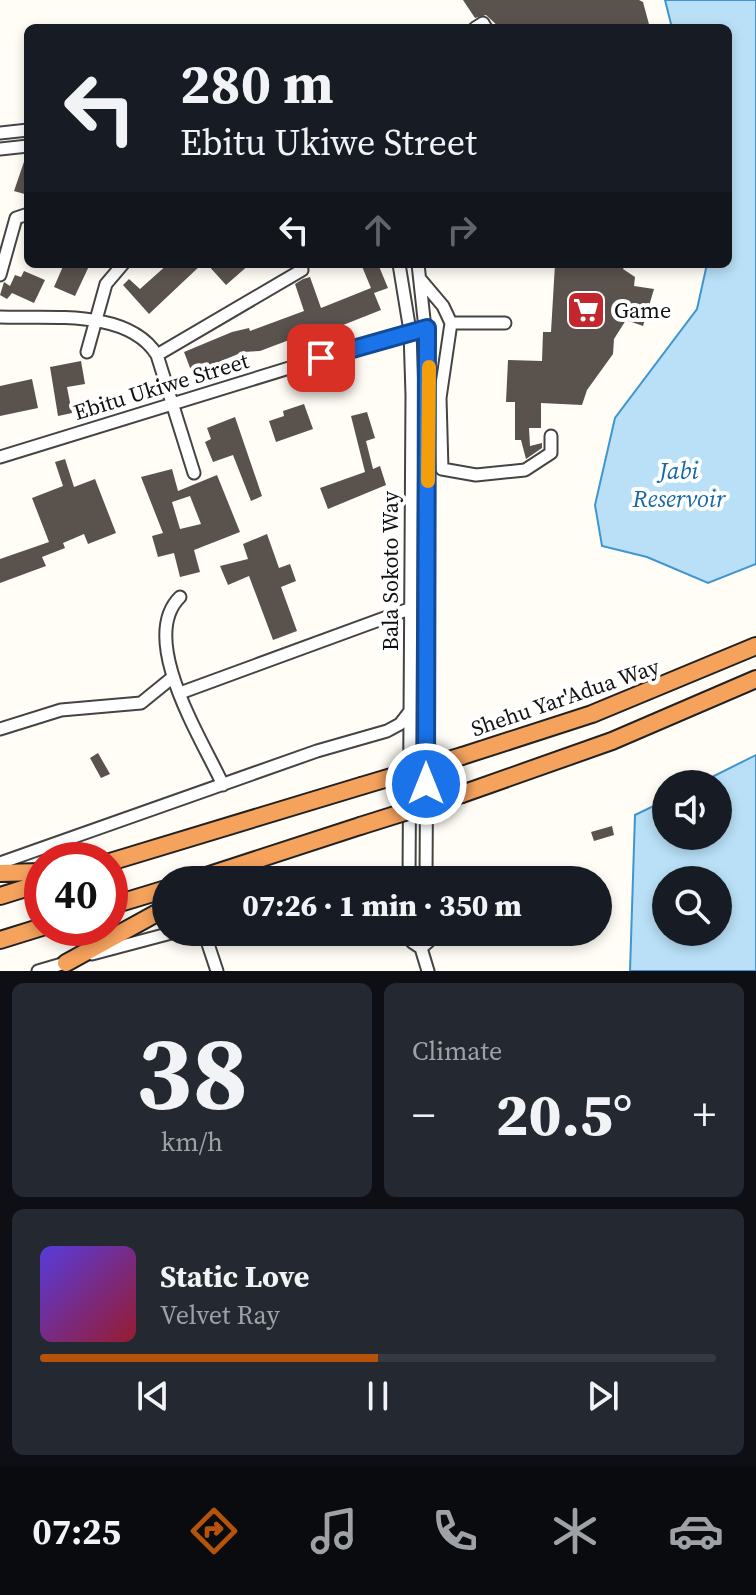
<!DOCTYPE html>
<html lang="en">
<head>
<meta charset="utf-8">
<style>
  body { margin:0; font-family:"Source Serif 4",serif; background:#242831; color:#f1f3f6; height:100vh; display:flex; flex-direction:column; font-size:30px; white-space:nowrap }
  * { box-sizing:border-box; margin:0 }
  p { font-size:26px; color:#9ea1a6 }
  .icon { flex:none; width:44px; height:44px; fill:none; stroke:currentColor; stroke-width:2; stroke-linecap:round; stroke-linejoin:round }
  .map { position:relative; height:971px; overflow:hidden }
  .panel { display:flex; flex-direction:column; gap:12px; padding:12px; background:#0d0f14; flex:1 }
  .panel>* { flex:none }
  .banner { position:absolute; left:24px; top:24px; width:708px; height:244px; border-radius:12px; box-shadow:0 4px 12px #0003; background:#171b24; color:#f1f3f6; overflow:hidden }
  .buttons { position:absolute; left:652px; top:770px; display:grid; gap:16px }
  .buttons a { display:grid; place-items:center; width:80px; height:80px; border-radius:50%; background:#171b24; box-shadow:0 4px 12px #0003; font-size:40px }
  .speed { position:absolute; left:24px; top:842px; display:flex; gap:16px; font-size:40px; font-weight:700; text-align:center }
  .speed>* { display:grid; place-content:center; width:104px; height:104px; border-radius:50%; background:#171b24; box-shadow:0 4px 12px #0003; line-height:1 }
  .speed .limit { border:12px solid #d22; background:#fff; color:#111 }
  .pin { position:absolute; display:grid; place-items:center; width:68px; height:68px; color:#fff; margin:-34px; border-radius:16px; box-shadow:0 4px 12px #0006 }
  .me { position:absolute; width:88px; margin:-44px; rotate:0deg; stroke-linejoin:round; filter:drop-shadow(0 0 6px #0008) }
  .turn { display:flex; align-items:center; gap:28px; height:168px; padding:0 24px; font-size:36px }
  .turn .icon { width:104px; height:104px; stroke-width:2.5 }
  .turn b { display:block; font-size:56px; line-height:68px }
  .lanes { display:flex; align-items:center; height:76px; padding:0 24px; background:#0003; justify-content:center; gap:40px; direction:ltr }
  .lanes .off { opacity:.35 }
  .big { font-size:60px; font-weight:800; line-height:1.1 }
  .panel .widget { flex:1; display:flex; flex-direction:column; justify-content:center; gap:12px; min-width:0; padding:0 28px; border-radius:12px; background:#242831 }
  .panel .dial { align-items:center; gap:0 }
  .dial b { font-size:104px; line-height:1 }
  .song { display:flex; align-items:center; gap:24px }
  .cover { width:96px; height:96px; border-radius:12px; background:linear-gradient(135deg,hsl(250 70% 55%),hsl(350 70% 35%)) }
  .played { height:8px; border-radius:4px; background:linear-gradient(90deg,#b45309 50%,#363941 50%) }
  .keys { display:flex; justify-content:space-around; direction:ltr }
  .heat { display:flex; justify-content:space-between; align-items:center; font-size:44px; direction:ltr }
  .panel .tiles { flex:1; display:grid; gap:12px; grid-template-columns:1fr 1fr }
  .widget:last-child { grid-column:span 2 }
  .trip { position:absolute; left:152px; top:866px; width:460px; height:80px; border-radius:40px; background:#171b24; box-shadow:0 4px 12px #0003; font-weight:800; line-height:80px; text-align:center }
  .dock { display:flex; height:128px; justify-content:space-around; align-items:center; background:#090b0e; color:#9ea1a6 }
  .dock .icon { width:56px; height:56px }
  .dock .on { color:#b45309 }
  .dock b { font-size:36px; color:#f1f3f6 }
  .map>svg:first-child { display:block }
  .water { fill:#b9e0f7; stroke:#3f96cf; stroke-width:2; fill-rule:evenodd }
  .building { fill:#5a524d; fill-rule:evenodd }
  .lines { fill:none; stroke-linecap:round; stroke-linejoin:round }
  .minor-casing { stroke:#444; stroke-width:15 }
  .highway-casing { stroke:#222; stroke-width:20 }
  .minor { stroke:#fff; stroke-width:11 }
  .highway { stroke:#f5a25d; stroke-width:16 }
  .highway-bridge-casing { stroke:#222; stroke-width:20; stroke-linecap:butt }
  .highway-bridge { stroke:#f5a25d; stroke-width:16 }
  .route-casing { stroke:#114b97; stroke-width:20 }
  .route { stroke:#1a73e8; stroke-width:14 }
  .slow { stroke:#f59e0b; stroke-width:14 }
  .labels { text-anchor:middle; stroke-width:8; stroke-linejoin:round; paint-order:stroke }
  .poi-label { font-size:22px; fill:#111; stroke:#fff; text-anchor:start }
  .street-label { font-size:22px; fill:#111; stroke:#fff }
  .water-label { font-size:24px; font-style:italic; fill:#1768a6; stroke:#fff }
</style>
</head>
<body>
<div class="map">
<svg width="756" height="971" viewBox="0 0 756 971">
  <rect width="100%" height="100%" fill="#fffdf5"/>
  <path class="water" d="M665 0H756V564L708 583 647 557 602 546 595 505 615 418 697 309 707 264H728V28H672Z
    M756 755V971H630L635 815 666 800V836H718V784H698ZM666 880H718V932H666Z"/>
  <path class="building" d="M463 0H639L643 2 650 28H500L486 15 475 18Z
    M26 156H28V195L14 191Z
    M64 264H90L75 296 54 287Z
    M168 264H202L149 314 123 285 129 279 140 289Z
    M207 264H250L226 285Z
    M361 264H378L388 288 374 293 381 310 333 329 332 326 313 331 260 351 243 352 192 373 184 352 232 332 249 328 250 331 304 311 295 284 303 279 310 277 321 308 371 288Z
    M555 264H626L623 269 635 277 634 286 654 289 643 326 626 320 614 339 613 354 587 390 582 405 541 403V428H529L530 446 542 443V448L526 459 521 440H515V402H506L508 360 542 361 543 332H551Z
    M24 271 45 280 34 303 12 293 7 299 0 295 4 282 10 286 15 275 21 277Z
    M81 361 85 384 67 387 72 413 58 416 50 367Z
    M32 379 38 408 0 416V386Z
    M304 404 313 429 276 442 269 421 284 416 283 411Z
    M367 412 375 438 366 441 373 469 380 466 386 485 328 509 320 488 365 472 351 416Z
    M235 417 262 496 251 501 233 455 213 462 205 442 211 439 207 428Z
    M65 459 74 487 95 479 116 533 88 544 84 534 63 543 65 548 42 557 46 566 0 583V559L49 542 32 498 63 486 55 462Z
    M172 469 178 491 217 475 240 532 194 550 200 572 180 577 174 553 158 557 152 536 163 533 141 477ZM190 496 201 524 180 529 172 502Z
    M267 534 279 568 290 564 296 581 281 587 297 631 273 640 249 576 228 585 220 566 248 559 243 544Z
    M98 753 110 774 101 778 90 758Z
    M612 826 614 835 594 841 591 832Z"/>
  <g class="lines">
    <g class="minor-casing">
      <path id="minor" d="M475 28 483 23 486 28
        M0 133 28 130
        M0 149 28 146
        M399 264 410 331 412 395 409 880
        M418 264 429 365 426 880
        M0 275 16 218 28 214
        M421 280 443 306 451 323H505
        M0 317C48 319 128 308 157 355L194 473
        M451 323 440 398 442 469 476 475 525 470 551 453V436
        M87 352 106 284 123 264
        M157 355 302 270
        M0 457 416 329
        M180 597C137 639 203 741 223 785
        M180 693 409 609
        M0 729 61 710 141 703 173 677
        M0 863 317 751 387 731 400 724 410 711
        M204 932 217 971
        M411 932 412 942 421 948 429 941V932
        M421 948 428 971
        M92 954 175 932
        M38 971 72 961"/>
    </g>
    <g class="highway-casing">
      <path id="highway" d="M462 756 592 714 756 646
        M462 794 612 741 756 679
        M110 862 361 786
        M0 873 42 872
        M194 880 360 826
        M0 896 42 883
        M110 906 166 889
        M0 940 42 927
        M66 963 166 908"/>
    </g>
    <use href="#minor" class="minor"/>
    <use href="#highway" class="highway"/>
    <g class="highway-bridge-casing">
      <path id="highway-bridge" d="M361 786 462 756
        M360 826 462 794"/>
    </g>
    <use href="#highway-bridge" class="highway-bridge"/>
  </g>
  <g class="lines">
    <g class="route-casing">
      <path id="route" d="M321 358 427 328 426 784"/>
    </g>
    <use href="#route" class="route"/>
    <path class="slow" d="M428 481 429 367"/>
  </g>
  <defs>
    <g id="supermarket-square" transform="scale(2)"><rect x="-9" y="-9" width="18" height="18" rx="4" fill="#c4262e" stroke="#fff"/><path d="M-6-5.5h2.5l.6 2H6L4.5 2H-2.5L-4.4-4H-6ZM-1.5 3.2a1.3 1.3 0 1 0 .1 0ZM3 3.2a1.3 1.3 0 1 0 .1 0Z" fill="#fff"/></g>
  </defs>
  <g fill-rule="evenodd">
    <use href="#supermarket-square" x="586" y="310"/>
  </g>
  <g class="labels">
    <g class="poi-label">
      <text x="614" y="318">Game</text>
    </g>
    <g class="street-label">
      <text transform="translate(161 386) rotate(-17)" y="8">Ebitu Ukiwe Street</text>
      <text transform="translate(390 571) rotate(-90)" y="8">Bala Sokoto Way</text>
      <text transform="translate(565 697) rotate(-19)" y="8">Shehu Yar'Adua Way</text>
    </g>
    <g class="water-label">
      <text x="679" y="479">Jabi<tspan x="679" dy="28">Reservoir</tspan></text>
    </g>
  </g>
</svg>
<div class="buttons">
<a><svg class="icon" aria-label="sound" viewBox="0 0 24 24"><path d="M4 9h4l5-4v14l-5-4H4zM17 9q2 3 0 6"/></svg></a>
<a><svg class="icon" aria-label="search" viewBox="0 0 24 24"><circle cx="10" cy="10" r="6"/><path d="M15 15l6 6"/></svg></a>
</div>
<div class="speed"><div class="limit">40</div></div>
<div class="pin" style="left:321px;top:358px;background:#d93025"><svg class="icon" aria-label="arrive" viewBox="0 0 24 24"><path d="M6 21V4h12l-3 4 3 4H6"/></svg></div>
<svg class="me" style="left:426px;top:784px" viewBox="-20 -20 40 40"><circle r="17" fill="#1a73e8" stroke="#fff" stroke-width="3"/><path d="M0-11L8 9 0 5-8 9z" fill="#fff"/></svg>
<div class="trip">07:26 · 1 min · 350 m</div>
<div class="banner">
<div class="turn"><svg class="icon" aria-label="left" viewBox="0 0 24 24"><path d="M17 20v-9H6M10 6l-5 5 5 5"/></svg><div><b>280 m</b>Ebitu Ukiwe Street</div></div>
<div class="lanes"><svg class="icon" aria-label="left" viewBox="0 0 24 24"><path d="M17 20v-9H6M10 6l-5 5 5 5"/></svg><svg class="icon off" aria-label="ahead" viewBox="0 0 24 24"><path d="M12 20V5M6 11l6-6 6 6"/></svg><svg class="icon off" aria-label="right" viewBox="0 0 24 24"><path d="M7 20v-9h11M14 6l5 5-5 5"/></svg></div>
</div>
</div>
<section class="panel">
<div class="tiles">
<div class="widget dial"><b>38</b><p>km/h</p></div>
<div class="widget"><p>Climate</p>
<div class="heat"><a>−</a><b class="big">20.5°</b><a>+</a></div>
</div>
<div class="widget">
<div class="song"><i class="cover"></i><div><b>Static Love</b><p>Velvet Ray</p></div></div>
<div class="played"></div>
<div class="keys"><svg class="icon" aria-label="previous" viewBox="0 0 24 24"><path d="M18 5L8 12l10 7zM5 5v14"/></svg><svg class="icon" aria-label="pause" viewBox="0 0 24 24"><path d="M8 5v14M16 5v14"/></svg><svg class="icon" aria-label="next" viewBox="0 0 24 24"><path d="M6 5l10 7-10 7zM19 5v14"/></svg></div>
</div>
</div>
</section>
<nav class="dock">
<b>07:25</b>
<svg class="icon on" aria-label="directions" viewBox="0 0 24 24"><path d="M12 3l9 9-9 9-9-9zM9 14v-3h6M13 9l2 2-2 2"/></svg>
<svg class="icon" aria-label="music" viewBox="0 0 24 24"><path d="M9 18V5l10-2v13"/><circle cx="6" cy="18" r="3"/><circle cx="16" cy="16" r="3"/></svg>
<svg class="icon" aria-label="phone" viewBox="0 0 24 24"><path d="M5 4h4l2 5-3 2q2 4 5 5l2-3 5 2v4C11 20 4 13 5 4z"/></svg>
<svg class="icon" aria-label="climate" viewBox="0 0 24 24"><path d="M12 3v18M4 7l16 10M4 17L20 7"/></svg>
<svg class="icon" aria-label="car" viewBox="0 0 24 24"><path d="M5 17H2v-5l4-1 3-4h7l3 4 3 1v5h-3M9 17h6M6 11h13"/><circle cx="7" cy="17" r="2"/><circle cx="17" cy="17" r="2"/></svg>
</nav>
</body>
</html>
